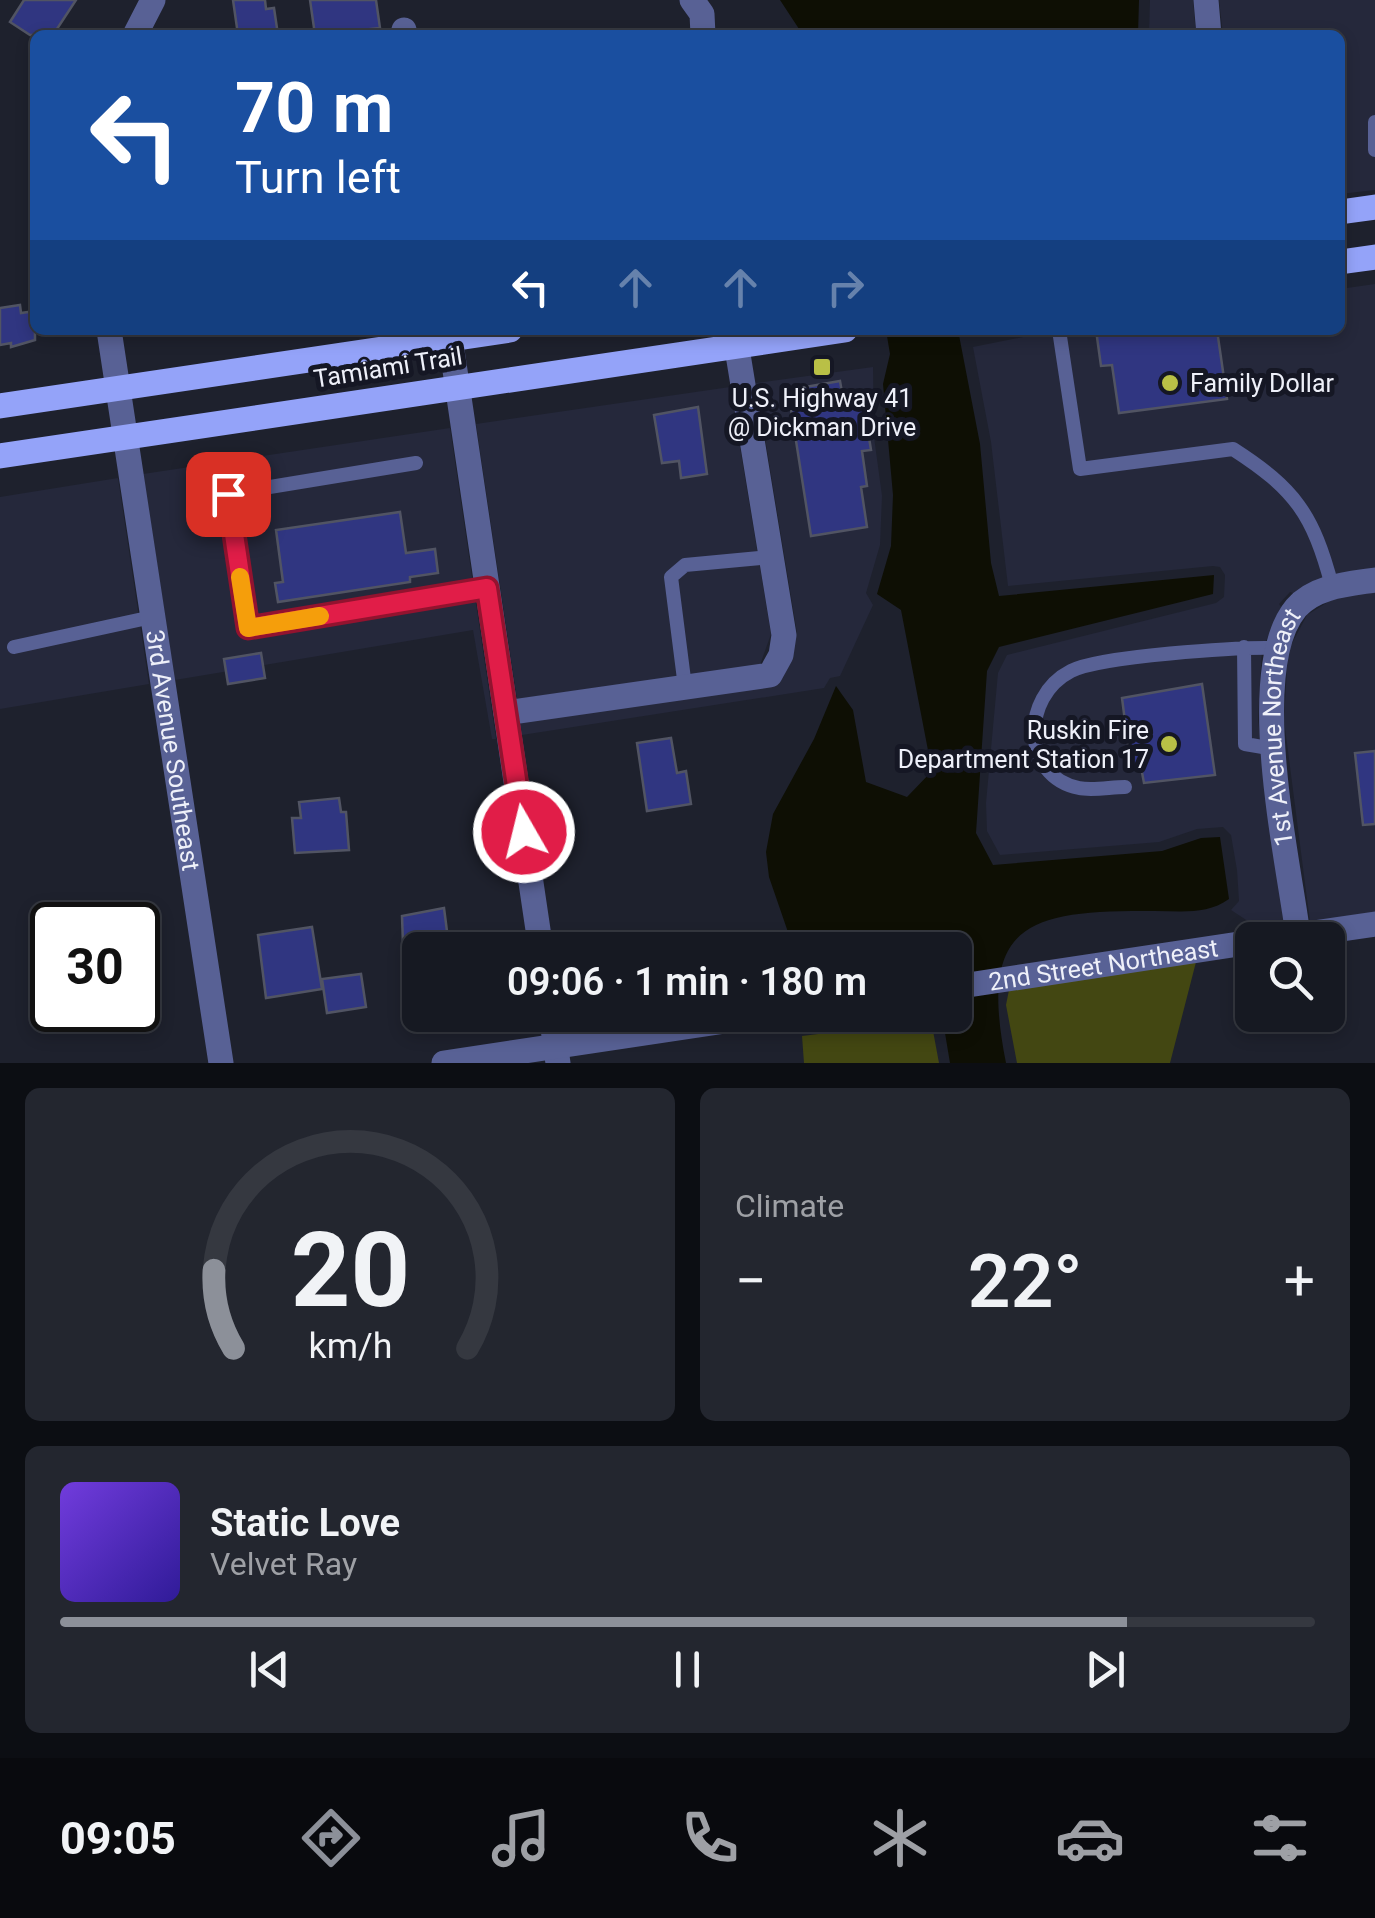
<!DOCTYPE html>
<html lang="en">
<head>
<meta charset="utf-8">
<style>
  body { margin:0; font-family:Roboto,sans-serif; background:#23262f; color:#f1f3f6; height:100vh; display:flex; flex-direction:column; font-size:38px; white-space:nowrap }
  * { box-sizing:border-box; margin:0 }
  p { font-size:32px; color:#9ea0a5 }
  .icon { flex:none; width:55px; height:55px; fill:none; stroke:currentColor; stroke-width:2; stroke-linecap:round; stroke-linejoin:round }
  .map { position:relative; height:1063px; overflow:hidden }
  .drawer { display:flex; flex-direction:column; gap:25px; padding:25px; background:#0c0e13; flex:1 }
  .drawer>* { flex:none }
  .hud { position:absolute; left:30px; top:30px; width:1315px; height:305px; border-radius:15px; box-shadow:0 5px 15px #0003,0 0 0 2px #353840; background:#1a4fa0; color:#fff; overflow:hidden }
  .fabs { position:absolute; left:1235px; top:922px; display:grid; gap:20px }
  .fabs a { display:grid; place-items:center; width:110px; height:110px; border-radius:15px; background:#161922; box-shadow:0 5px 15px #0003,0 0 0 2px #353840; font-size:50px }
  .speed { position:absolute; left:30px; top:902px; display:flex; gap:20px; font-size:50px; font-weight:700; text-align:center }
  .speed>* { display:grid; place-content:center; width:130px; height:130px; border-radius:50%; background:#161922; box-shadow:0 5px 15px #0003,0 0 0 2px #353840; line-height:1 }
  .speed .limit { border:5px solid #111; border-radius:15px; background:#fff; color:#111 }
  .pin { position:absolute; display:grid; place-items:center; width:85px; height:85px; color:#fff; margin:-42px; border-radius:20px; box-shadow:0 5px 15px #0006 }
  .me { position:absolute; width:110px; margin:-55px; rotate:352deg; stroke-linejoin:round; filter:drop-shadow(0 0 8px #0008) }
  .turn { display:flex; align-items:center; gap:35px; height:210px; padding:0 40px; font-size:45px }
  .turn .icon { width:130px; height:130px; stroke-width:2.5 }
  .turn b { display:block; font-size:70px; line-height:85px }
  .lanes { display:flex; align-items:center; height:95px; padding:0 40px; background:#0003; justify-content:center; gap:50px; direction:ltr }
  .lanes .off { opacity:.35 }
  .big { font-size:75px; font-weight:600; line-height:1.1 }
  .drawer .tile { flex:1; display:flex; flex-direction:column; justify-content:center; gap:15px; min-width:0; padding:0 35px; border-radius:15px; background:#23262f }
  .drawer .dial { align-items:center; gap:0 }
  .dial svg { height:260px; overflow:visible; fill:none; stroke:#353840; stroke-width:7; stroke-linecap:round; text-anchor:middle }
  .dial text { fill:#f1f3f6; stroke:none }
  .song { display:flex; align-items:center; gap:30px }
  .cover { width:120px; height:120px; border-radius:15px; background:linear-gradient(135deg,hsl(260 70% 55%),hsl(250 70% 35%)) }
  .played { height:10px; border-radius:5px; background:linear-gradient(90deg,#8c9099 85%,#353840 85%) }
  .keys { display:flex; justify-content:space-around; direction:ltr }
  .heat { display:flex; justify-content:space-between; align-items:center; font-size:55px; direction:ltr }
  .drawer .tiles { flex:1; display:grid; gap:25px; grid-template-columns:1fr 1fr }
  .tile:last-child { grid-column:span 2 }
  .trip { position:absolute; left:402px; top:932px; width:570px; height:100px; border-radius:15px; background:#161922; box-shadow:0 5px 15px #0003,0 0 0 2px #353840; font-weight:600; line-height:100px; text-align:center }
  .tab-bar { display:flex; height:160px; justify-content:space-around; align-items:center; background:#090a0e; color:#9ea0a5 }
  .tab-bar .icon { width:70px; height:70px }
  .tab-bar .active { color:#8c9099 }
  .tab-bar b { font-size:45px; color:#f1f3f6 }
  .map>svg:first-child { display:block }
  .built { fill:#25283b }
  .green { fill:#434712 }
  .water { fill:#0e0f04 }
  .building { fill:#303681; stroke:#515463; stroke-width:2.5 }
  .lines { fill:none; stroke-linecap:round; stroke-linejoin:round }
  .service { stroke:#586195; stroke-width:14 }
  .minor { stroke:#586195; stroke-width:25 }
  .primary { stroke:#94a3f9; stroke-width:25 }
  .route-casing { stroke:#92132f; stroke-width:25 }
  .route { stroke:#e11d48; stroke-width:18 }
  .slow { stroke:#f59e0b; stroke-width:18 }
  .poi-dot { fill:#b9c046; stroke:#151724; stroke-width:4 }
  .labels { text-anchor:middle; stroke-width:10; stroke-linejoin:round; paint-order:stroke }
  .street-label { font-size:25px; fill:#eef0f9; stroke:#151724 }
  .poi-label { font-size:25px; fill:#eef0f9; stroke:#151724; text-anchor:start }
</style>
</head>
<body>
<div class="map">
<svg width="1375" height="1063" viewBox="0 0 1375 1063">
  <rect width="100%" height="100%" fill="#1e212d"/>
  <path class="built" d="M1150 0H1193L1196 35H1149Z
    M1219 0H1375V190L1340 194V35H1223Z
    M1375 284V568L1330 575 1296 594 1290 592 1279 604 1282 608 1262 649 1258 720 1284 926 1260 929 1231 910 1239 901 1237 870 1231 835 1223 827 1197 829 1159 842 1000 855 987 831 986 803 998 673 1007 655 1216 603 1224 597 1225 575 1220 567 1213 566 1008 586 991 442 973 347 1058 330H1340V289Z
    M873 367 874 437 882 496 880 545 866 593 873 605 840 676 830 678 824 688 522 735 520 722 783 678 797 633 756 383Z
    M730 387 771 634 760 665 517 699 476 424Z
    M450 428 496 739H492L473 630 175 680 143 474Z
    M118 478 149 684 0 709V497Z
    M1375 592V912L1310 922 1284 720 1288 651 1307 615 1336 597Z"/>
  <path class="green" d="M1196 962 1170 1063H1017L1006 1005 1009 990Z
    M931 1020 939 1063H804L802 1036Z"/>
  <path class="water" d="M780 0H1139L1138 35H803Z
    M886 330H958L980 444 991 563 999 596 1214 575 1213 594 999 647 987 671 976 833 993 865 1162 851 1201 838 1220 837 1229 899C1207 915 1181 911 1155 911 1026 910 978 923 1006 1063H950L942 1015H955V950L912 946 823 950 789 935 769 877 766 852 773 814 814 739 836 686 853 710 866 782 907 797 932 771 901 610 877 594 891 546 893 495 883 384 890 354Z"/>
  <path class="building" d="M24 0H76L53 35H30L10 22Z
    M233 0H265L266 9 274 8 278 35H238Z
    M310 0H376L380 28 315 35Z
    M20 305 21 313 35 311V340L11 347V343L0 345V308Z
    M1096 330H1217L1227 399 1119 413 1112 365 1101 366Z
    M840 381 844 404 863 401 871 450 862 451 867 486 861 487 867 527 811 536 788 390Z
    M698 407 707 474 681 478 679 461 662 463 654 415Z
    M400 512 406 553 435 549 438 573 410 577V582L278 602 275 583 283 582 276 530Z
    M261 653 265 678 228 684 224 659Z
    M1202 684 1215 775 1144 783 1141 767 1131 768 1122 698Z
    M671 738 677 773 686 771 691 804 647 811 637 743Z
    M1375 751V824L1363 825 1355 753Z
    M339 798 341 812H346L349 850 295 853 292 818H301L299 802Z
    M444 908 448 939 403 944 402 916Z
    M312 927 322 989 266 998 258 935Z
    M361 974 366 1007 327 1013 322 979Z"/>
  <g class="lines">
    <path class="service" d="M1375 122V150
      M1059 330 1080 469 1233 449C1295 489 1313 514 1332 586
      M416 463 228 494 248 628 487 588
      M14 647 152 617
      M1244 647 1245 744 1274 749
      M685 687 671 577 685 565 771 557
      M1125 787C1111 787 1092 791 1079 788 1022 777 1020 697 1071 671 1100 656 1238 647 1276 648"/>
    <g class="minor">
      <path d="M692 0 702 14 703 35"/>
      <path d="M1206 0 1209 35"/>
      <path d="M404 30 405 35"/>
      <path d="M135 35 153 0"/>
      <path id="s1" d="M109 330 221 1063"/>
      <path d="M449 330 541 950"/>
      <path d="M506 713 770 675 781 655 784 635 734 330"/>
      <path id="s2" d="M1298 935C1288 858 1245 669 1296 608 1315 586 1349 584 1375 580"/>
      <path d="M1266 940 1375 924"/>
      <path id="s3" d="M955 987 1252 942"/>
      <path d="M551 1015 558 1063"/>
      <path d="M444 1063 765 1015"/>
    </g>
    <path class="primary" d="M1340 212 1375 207
      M1340 262 1375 257
      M0 406 510 330
      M0 456 845 330"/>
  </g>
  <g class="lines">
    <g class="route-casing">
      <path id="route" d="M228 494 248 628 487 588 524 832"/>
    </g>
    <use href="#route" class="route"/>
    <path class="slow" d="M240 577 248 628 320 616"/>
  </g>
  <g class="poi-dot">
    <rect x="812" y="357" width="20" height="20" rx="5"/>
    <circle cx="1170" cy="383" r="10"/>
    <circle cx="1169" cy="744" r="10"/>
  </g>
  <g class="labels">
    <g class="street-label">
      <text transform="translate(388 367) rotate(-9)" y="9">Tamiami Trail</text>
      <text dy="9" stroke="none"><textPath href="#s2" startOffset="210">1st Avenue Northeast</textPath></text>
      <text dy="9" stroke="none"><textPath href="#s1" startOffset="425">3rd Avenue Southeast</textPath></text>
      <text dy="9" stroke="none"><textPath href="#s3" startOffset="150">2nd Street Northeast</textPath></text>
    </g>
    <g class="poi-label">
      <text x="1190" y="392">Family Dollar</text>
      <text x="822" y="407" text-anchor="middle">U.S. Highway 41<tspan x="822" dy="29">@ Dickman Drive</tspan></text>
      <text x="1149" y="739" text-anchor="end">Ruskin Fire<tspan x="1149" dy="29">Department Station 17</tspan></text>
    </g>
  </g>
</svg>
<div class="fabs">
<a><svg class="icon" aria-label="search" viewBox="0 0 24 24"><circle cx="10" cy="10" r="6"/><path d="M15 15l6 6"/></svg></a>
</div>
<div class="speed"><div class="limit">30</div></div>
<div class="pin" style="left:228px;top:494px;background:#d93025"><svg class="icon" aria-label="arrive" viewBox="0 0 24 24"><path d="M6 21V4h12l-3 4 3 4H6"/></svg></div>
<svg class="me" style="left:524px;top:832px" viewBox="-20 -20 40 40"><circle r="17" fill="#e11d48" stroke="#fff" stroke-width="3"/><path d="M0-11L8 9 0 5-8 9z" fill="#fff"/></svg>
<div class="trip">09:06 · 1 min · 180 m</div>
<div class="hud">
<div class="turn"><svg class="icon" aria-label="left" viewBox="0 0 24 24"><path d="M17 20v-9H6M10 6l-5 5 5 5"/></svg><div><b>70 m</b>Turn left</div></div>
<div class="lanes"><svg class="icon" aria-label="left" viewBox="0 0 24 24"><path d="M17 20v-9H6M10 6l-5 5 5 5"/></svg><svg class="icon off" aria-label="ahead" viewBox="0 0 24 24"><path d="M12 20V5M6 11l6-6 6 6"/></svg><svg class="icon off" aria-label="ahead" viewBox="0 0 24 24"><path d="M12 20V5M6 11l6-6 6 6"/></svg><svg class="icon off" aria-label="right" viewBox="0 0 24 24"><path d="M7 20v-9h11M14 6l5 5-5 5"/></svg></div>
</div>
</div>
<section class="drawer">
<div class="tiles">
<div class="tile dial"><svg viewBox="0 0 100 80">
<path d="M14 69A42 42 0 1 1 86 69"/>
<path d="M14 69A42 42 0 0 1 8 45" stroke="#8c9099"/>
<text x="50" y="56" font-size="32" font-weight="700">20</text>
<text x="50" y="72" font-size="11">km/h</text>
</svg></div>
<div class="tile"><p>Climate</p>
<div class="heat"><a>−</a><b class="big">22°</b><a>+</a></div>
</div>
<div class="tile">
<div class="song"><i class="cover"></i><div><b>Static Love</b><p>Velvet Ray</p></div></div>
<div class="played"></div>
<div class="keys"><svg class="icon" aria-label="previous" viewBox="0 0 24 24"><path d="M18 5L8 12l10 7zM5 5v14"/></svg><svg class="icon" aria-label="pause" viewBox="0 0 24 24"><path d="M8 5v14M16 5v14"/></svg><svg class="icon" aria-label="next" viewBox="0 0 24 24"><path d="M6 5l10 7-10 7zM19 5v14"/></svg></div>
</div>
</div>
</section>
<nav class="tab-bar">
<b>09:05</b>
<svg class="icon active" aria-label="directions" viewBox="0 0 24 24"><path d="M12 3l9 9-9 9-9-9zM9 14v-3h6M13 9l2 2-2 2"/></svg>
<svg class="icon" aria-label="music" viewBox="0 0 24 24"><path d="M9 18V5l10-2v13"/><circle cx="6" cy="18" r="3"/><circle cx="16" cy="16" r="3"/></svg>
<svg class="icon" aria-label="phone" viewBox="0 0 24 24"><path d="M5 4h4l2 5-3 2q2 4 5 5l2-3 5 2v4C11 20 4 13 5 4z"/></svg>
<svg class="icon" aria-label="climate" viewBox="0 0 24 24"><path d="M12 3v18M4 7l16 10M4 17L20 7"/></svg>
<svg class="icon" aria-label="car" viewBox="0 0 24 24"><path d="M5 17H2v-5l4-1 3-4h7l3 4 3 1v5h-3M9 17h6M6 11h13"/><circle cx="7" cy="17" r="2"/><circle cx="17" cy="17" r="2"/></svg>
<svg class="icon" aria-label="filters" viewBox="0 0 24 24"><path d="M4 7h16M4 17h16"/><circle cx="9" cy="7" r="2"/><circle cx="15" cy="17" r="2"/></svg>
</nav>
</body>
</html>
